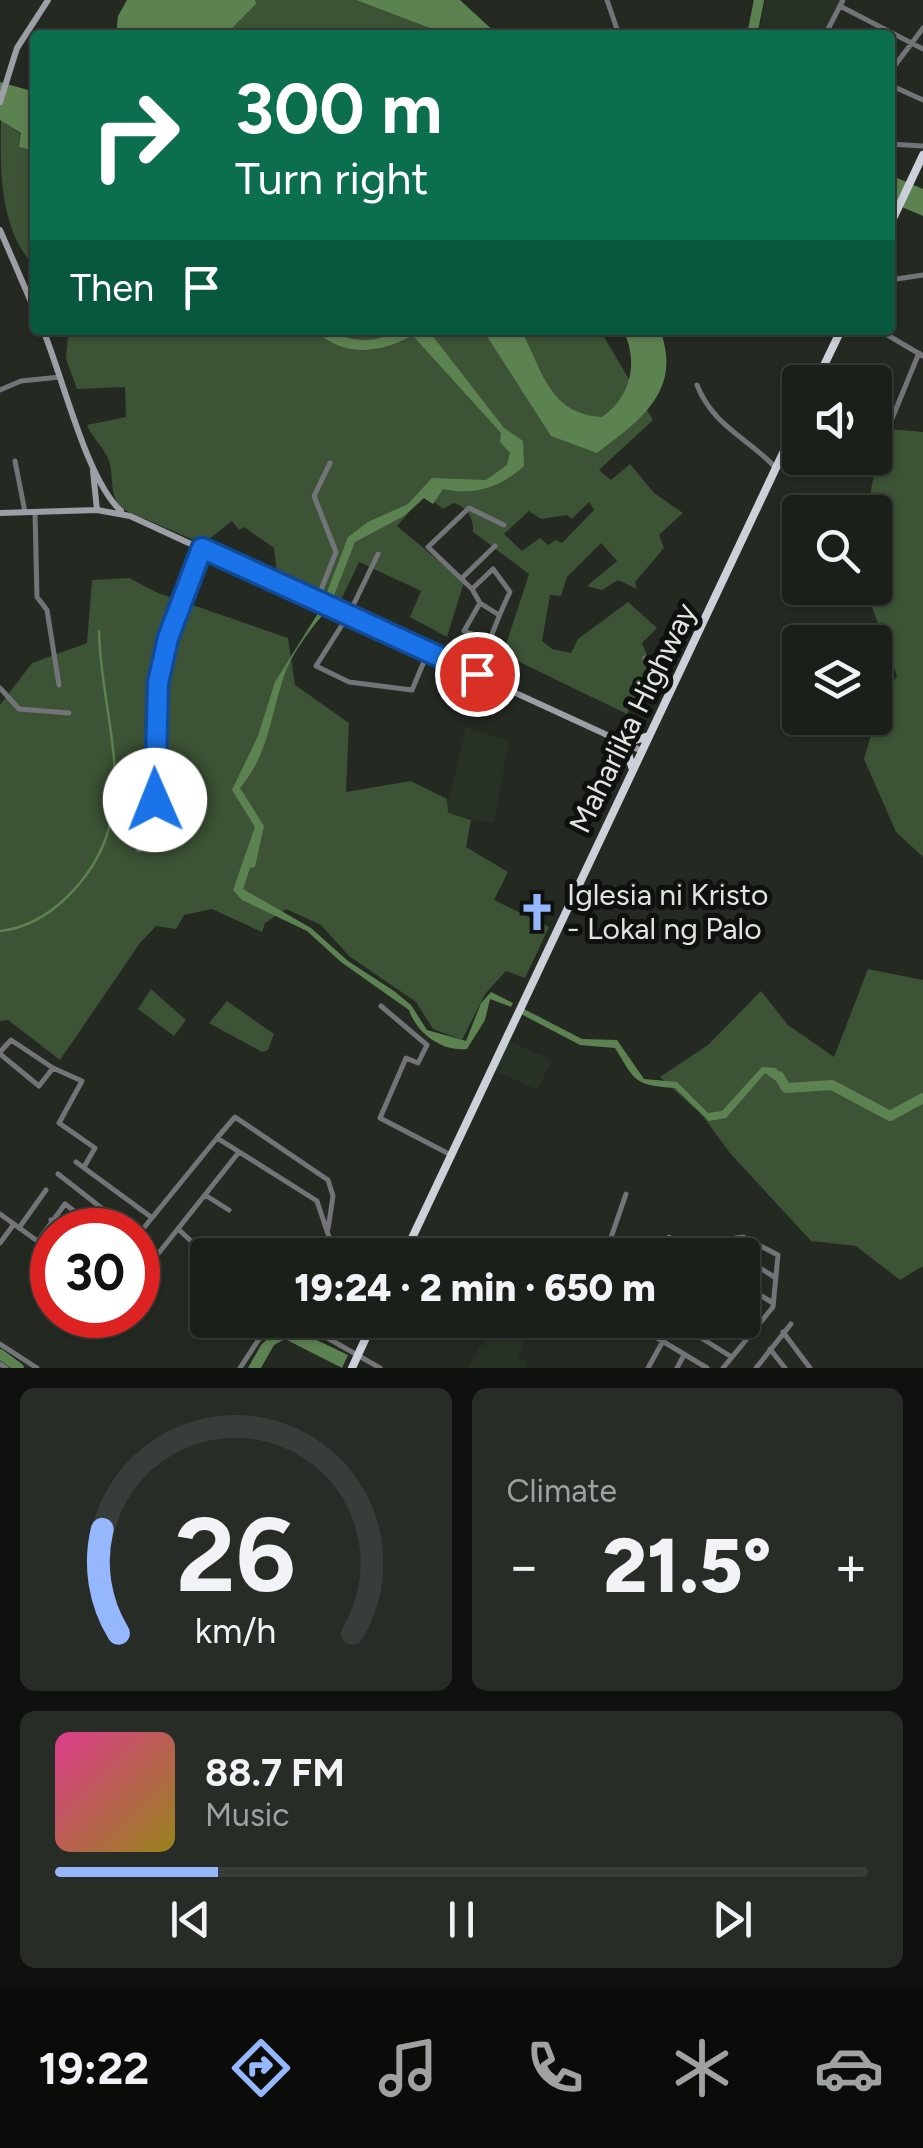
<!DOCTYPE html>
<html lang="en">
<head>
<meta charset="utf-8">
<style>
  body { margin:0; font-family:Figtree,sans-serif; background:#282c27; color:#f1f3f6; height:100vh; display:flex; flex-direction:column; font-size:38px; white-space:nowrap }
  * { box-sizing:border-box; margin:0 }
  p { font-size:32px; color:#a0a2a2 }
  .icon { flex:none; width:55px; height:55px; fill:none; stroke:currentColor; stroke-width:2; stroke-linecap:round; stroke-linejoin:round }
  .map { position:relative; height:1368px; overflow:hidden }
  .details { display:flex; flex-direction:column; gap:20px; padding:20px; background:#0f110e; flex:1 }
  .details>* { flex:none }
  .guide { position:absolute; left:30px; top:30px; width:865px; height:305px; border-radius:10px; box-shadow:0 2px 8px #0004,0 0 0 2px #393d39; background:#0b6e4f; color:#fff; overflow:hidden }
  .buttons { position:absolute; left:782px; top:365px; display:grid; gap:20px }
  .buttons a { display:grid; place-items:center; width:110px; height:110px; border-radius:10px; background:#1b1f1a; box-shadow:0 2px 8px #0004,0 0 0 2px #393d39; font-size:50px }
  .speed { position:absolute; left:30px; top:1208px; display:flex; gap:20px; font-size:50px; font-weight:700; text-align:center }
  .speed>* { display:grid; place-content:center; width:130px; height:130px; border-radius:50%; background:#1b1f1a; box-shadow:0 2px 8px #0004,0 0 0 2px #393d39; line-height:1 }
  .speed .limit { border:15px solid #d22; background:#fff; color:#111 }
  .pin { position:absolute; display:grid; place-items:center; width:85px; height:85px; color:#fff; margin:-42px; border:5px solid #fff; border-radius:50%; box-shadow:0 2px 10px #0007 }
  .me { position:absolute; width:110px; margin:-55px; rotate:359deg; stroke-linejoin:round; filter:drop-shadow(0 0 8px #0008) }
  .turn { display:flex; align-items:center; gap:35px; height:210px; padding:0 40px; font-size:45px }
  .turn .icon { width:130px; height:130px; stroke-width:2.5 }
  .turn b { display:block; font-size:70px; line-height:85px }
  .then { display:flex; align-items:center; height:95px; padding:0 40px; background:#0003; gap:20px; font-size:38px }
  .big { font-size:75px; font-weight:800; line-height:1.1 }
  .details .tile { flex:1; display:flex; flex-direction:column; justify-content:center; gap:15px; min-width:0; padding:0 35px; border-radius:15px; background:#282c27 }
  .details .dial { align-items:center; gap:0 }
  .dial svg { height:260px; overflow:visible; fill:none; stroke:#393d39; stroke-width:7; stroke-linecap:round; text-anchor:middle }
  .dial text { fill:#f1f3f6; stroke:none }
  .song { display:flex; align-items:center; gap:30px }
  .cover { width:120px; height:120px; border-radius:15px; background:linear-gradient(135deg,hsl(330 70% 55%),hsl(50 70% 35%)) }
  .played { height:10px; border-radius:5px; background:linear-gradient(90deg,#95b7fd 20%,#393d39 20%) }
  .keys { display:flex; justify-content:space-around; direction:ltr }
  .heat { display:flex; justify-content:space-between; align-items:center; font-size:55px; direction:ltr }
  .details .tiles { flex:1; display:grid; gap:20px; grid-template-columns:1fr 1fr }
  .tile:last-child { grid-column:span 2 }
  .trip { position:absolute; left:190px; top:1238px; width:570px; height:100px; border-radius:10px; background:#1b1f1a; box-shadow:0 2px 8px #0004,0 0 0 2px #393d39; font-weight:800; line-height:100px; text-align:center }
  .tabs { display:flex; height:160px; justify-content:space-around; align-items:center; background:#0b0c0a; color:#a0a2a2 }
  .tabs .icon { width:70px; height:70px }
  .tabs .selected { color:#95b7fd }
  .tabs b { font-size:45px; color:#f1f3f6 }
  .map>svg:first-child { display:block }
  .built { fill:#283125 }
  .green { fill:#3c5335; fill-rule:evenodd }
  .water { fill:#5d8251 }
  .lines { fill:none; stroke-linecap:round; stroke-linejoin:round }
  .stream { stroke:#5d8251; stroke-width:2.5 }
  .river { stroke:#5d8251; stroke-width:10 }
  .minor { stroke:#727477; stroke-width:5 }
  .tertiary { stroke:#727477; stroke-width:5 }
  .secondary { stroke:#9c9fa5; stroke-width:6 }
  .trunk { stroke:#ccd0d9; stroke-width:8 }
  .route-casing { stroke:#114b97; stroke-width:25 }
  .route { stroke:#1a73e8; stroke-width:18 }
  .labels { text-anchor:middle; stroke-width:10; stroke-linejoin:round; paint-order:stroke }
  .street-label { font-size:30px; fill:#e1e5e0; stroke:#0e110e }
  .poi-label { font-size:30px; fill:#e1e5e0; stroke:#0e110e; text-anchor:start }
</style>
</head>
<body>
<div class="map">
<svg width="923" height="1368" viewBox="0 0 923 1368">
  <rect width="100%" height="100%" fill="#242922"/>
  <path class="built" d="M765 0H841L824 35H759Z
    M466 727 509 741 494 823 445 814Z
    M509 1041 552 1060 538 1090 495 1071Z
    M495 1320H534L518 1358 528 1363 525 1368H468Z"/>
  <path class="green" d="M255 0H356L448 35H225Z
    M1 120 21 134 19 147 35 151V288L33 265C0 227 0 174 1 120Z
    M53 330H600L653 420 599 470 611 480 630 464 654 493 683 513 659 535 664 548 635 582 637 589 618 580 602 590 587 586 617 561 601 543 567 577 561 596 550 595 542 641 552 649 571 653 578 639 628 602 657 628 642 643 651 665 627 714 503 654 529 574 473 532C474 518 467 507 454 503L443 509 425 494 397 526 464 582 447 637 410 617 421 591 359 562 341 600 277 574 274 548 244 527 239 530 232 521 203 544 122 509C109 495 114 478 109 461 105 448 92 438 87 425L126 417 125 387 77 389 66 359 68 336ZM589 502 594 510 562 543 556 540 548 545 540 538 522 551 504 534 529 511 541 519 567 515 572 519Z
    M889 429 923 432V857L896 832 864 759 881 701 897 676 871 604 875 512H867L880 441Z
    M129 578 158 593 288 638 295 685 349 723 346 792 411 781 447 799 448 813 471 820 466 847 508 872 494 900 549 927 525 978 506 971 485 994 462 1040 433 1029 416 1002 349 956 321 925 286 909 265 923 262 932 212 909 184 915 176 929 156 926 140 943 60 1060 8 1020 0 1021V705L32 663 87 643 92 580Z
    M868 969 923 980V1266L900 1280 856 1246 811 1241 730 1153 702 1115 660 1077 708 1045 761 991 788 1025 834 1057Z
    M151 989 186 1020 174 1036 138 1009Z
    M227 1001 274 1034 268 1050 262 1052 209 1023Z"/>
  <path class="water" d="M127 0H255L256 4 225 35H116L118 16Z
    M356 0H460L498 35H448Z
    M0 82 35 92V151L19 147 21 133 0 120Z
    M890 175 923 189V216L890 202Z
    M423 330H428L504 428 523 441 524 466C501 487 474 496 443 489L433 504 424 498 404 516 355 542 333 598 326 595 348 537 368 522 408 504 432 478 486 480 507 465 510 453 500 442 501 433 414 337Z
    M483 330H521C543 371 549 414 602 417 631 397 639 362 623 330H660C683 391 640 420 597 453L551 436Z
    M320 610 325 612C309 631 290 656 283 679 270 719 268 755 240 788L264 826 255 867 250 868 243 889 311 928 348 961 394 991 411 1005 427 1030 466 1041 481 1003 491 992 513 1003 511 1007 490 999 485 1020 467 1049C441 1052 416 1032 409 1010L341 962 307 931 242 900 233 890 255 827 232 790 258 736 275 682Z
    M524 1009 582 1039 617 1040 644 1079 677 1082 708 1113 722 1111 762 1067 776 1068 786 1088 765 1073 726 1118 709 1121 675 1088C634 1085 636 1082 615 1048L580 1045 521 1014Z
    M283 1324 348 1355 342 1368 285 1339 274 1345 261 1368H248L261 1345Z"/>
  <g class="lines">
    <path class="stream" d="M0 931C27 928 49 915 68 896 149 816 101 727 99 631"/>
    <path class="river" d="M752 35 759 0
      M322 330C351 353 382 347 412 330
      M779 1076 786 1088 832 1085 890 1116 923 1098
      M0 1354 19 1368"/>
    <path class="minor" d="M607 0 619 35
      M840 6 923 49
      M825 35 843 0
      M890 72 923 28
      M890 85 923 100
      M890 144 923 146
      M879 330 923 356
      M825 365 850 379
      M697 385C713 426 748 438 776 468
      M0 390 21 381 60 377
      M891 421 919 353
      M15 461 25 512
      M35 512 37 597 47 610 59 685
      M378 554 349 614 316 666 349 682 412 690 428 652
      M462 578 495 546
      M472 589 428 547 469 508 504 525
      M317 600 336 552 314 496 330 463
      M480 603 464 631 486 639
      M645 658 652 670 676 681
      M477 674C488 646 496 620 510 592L493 569 472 589 480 603 499 615
      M0 688 19 709 69 713
      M159 811 190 835
      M139 850 159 811 155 800 159 683 167 639 203 548
      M381 1006 427 1045 418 1063 406 1058 380 1118 451 1155
      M0 1052 11 1040 53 1068
      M0 1054 39 1086 53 1068 82 1081 59 1123 95 1148 84 1167
      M217 1138 235 1117 328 1180 333 1196 328 1229
      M76 1162 151 1217
      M58 1174 122 1224 118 1230
      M205 1195 229 1210
      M0 1214 47 1248
      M51 1220 67 1230
      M19 1228 46 1190
      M178 1229 201 1250
      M138 1235 217 1138 317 1201 335 1255
      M52 1240 41 1257 52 1265
      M38 1241 65 1204 99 1230
      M718 1242 739 1255
      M0 1243 14 1224
      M605 1255 626 1194
      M662 1255 669 1237
      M691 1255 695 1244 743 1237 778 1255 773 1307 723 1368
      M742 1257 776 1278
      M138 1263 157 1279
      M146 1269 239 1152
      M742 1284 773 1303
      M742 1311 760 1322
      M287 1320 303 1324 380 1368
      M549 1320 597 1335 606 1321
      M607 1320 649 1333 707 1368
      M715 1320 746 1338
      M674 1321 730 1356
      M783 1332 810 1368
      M0 1344 37 1368
      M770 1349 785 1368
      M0 1364 6 1368
      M240 1368 263 1333 282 1320
      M648 1368 673 1323
      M677 1368 684 1355
      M756 1368 791 1324"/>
    <path class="tertiary" d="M890 280 923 275"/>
    <path class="secondary" d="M0 102 17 48 48 0
      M0 230 35 311
      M43 330C63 377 86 479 121 511
      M93 471 97 510
      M0 513 97 510 130 516 642 751"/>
    <path class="trunk" d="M890 225 923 155
      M816 382 841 330
      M632 767 625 743 649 736
      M404 1255 800 417
      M352 1368 374 1320"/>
  </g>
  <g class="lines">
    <g class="route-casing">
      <path id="route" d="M155 800 158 683 168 638 202 548 477 674"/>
    </g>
    <use href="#route" class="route"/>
  </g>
  <defs>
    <g id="church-bare" transform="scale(3)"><path d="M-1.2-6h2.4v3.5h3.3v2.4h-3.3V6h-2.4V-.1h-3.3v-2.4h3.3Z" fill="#95b7fd" stroke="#0e110e" stroke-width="2.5" paint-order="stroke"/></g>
  </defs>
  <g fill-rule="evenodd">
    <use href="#church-bare" x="537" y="912"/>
  </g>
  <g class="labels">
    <g class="street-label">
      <text transform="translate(633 718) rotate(-64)" y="10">Maharlika Highway</text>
    </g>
    <g class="poi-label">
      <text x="567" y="905">Iglesia ni Kristo<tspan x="567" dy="34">- Lokal ng Palo</tspan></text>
    </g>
  </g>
</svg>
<div class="buttons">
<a><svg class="icon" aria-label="sound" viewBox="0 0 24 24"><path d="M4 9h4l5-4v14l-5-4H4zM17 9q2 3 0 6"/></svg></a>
<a><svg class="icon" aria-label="search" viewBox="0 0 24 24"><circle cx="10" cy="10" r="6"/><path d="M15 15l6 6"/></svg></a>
<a><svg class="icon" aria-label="layers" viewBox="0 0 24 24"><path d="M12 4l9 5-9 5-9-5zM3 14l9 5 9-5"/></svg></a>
</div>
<div class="speed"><div class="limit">30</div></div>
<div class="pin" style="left:477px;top:674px;background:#d93025"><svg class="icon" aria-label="arrive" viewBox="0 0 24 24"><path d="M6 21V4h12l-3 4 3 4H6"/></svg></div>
<svg class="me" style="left:155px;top:800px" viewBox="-20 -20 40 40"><circle r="19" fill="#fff"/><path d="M0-13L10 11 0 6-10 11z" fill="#1a73e8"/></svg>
<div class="trip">19:24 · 2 min · 650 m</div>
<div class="guide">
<div class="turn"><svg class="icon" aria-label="right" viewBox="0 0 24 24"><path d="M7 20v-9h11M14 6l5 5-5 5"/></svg><div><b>300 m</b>Turn right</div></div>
<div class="then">Then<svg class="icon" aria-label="arrive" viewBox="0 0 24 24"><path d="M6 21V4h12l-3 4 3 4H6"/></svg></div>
</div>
</div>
<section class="details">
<div class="tiles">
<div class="tile dial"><svg viewBox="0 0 100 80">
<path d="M14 69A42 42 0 1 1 86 69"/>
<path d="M14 69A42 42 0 0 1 9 37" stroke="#95b7fd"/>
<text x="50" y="56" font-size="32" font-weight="700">26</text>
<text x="50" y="72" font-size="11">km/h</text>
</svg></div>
<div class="tile"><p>Climate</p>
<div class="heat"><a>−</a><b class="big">21.5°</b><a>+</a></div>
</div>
<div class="tile">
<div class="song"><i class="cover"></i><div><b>88.7 FM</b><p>Music</p></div></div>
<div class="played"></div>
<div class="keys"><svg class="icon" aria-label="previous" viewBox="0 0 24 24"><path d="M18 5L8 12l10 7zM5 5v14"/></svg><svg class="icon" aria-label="pause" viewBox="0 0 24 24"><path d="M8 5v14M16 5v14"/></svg><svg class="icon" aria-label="next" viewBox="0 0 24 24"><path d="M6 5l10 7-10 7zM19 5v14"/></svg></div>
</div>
</div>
</section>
<nav class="tabs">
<b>19:22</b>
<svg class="icon selected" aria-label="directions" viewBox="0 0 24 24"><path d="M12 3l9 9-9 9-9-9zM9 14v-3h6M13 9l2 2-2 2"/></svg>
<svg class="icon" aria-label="music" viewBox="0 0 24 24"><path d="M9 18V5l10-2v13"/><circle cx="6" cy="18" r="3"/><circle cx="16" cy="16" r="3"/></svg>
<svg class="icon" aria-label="phone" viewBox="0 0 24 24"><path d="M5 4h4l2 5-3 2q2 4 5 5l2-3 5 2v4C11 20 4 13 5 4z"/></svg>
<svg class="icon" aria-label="climate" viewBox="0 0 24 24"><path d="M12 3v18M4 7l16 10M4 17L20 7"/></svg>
<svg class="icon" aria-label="car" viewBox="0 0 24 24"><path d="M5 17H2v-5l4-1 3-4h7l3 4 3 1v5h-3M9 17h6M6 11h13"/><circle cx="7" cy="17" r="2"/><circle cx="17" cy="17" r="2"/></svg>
</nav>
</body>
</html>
